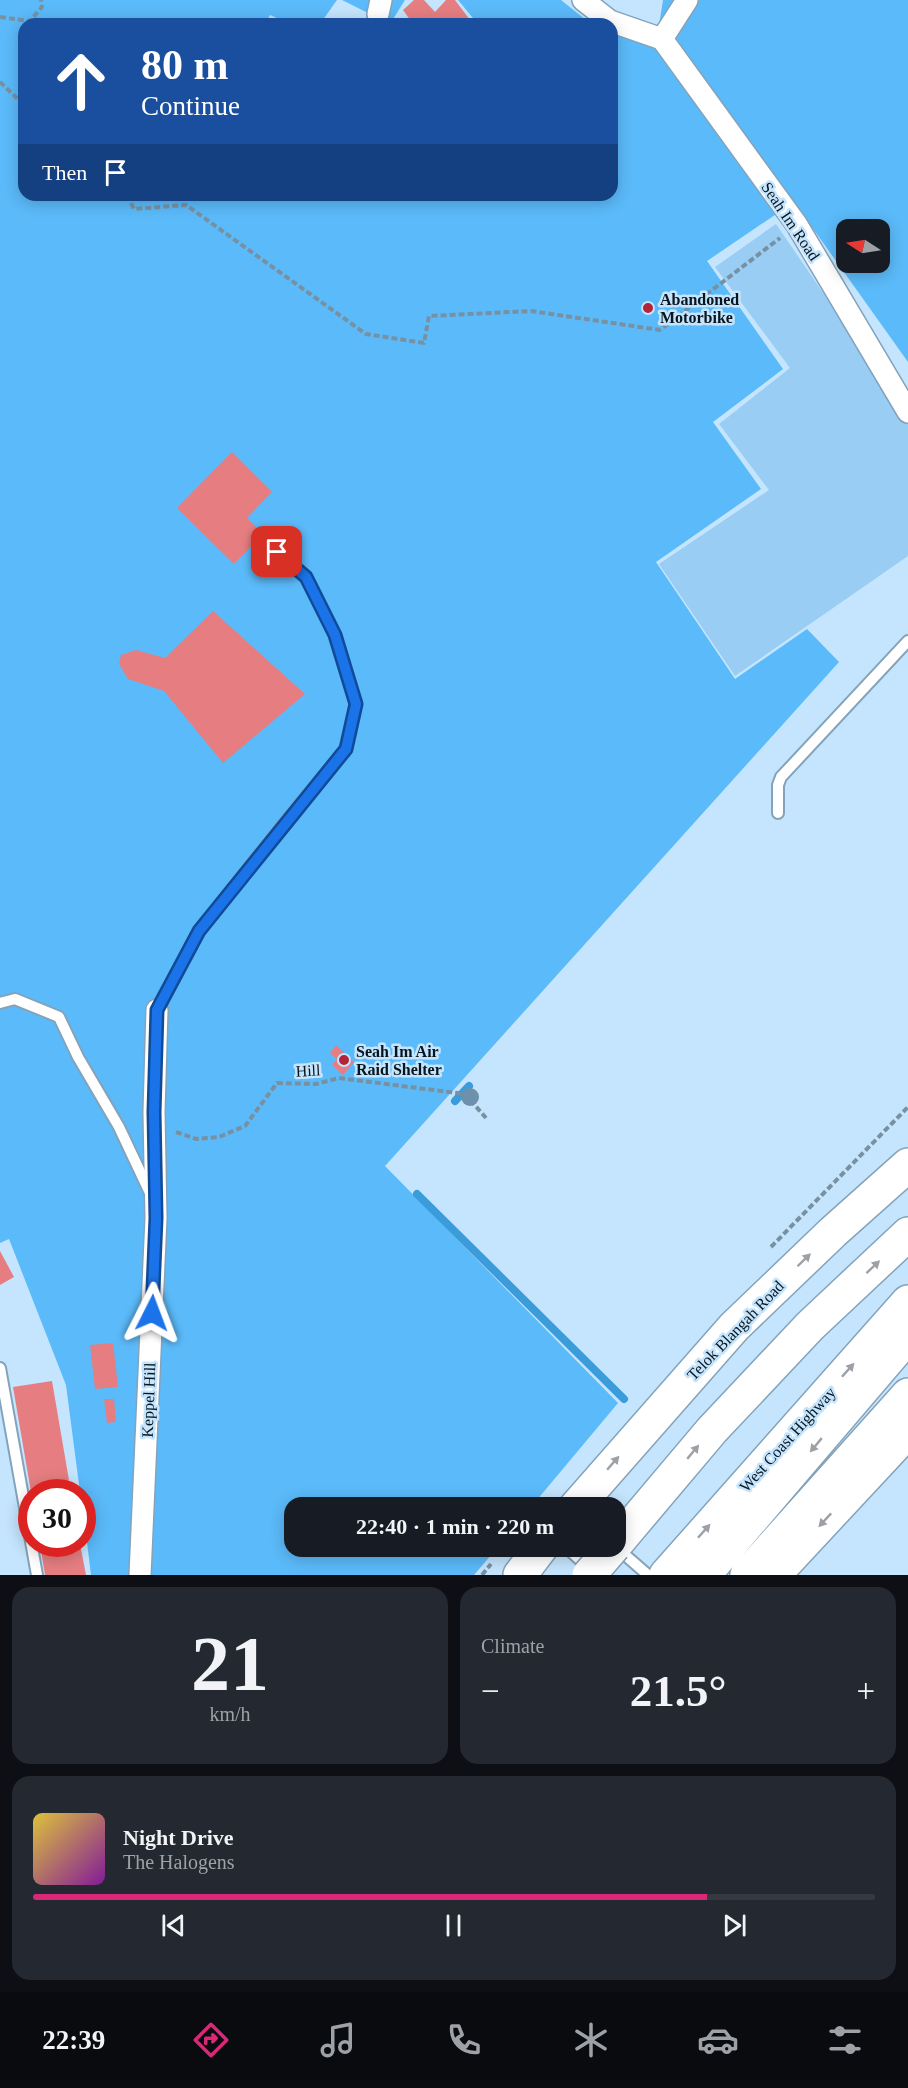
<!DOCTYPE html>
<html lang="en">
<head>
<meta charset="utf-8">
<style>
  body { margin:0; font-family:"Times New Roman",serif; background:#242831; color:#f1f3f6; height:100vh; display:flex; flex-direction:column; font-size:22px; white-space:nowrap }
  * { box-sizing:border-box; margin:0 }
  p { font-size:20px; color:#9ea1a6 }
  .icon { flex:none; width:33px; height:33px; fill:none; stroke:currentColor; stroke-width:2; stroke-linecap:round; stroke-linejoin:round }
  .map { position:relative; height:1575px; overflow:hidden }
  .sheet { display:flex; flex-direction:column; gap:12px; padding:12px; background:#0d0f14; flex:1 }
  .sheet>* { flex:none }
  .banner { position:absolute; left:18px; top:18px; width:600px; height:183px; border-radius:18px; box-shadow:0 3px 15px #0003; background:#1a4fa0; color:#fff; overflow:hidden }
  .needle { width:39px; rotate:282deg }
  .buttons { position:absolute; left:836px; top:219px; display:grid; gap:12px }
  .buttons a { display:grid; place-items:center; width:54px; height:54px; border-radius:12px; background:#171b24; box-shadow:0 3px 15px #0003; font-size:30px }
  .speed { position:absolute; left:18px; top:1479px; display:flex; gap:12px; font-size:30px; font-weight:700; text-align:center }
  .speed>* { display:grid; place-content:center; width:78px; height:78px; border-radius:50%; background:#171b24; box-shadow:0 3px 15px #0003; line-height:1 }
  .speed .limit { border:9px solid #d22; background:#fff; color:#111 }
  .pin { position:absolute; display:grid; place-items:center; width:51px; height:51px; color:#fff; margin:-26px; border-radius:12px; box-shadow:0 3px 9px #0006 }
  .me { position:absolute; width:66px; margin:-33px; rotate:3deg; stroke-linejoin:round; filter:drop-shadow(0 0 4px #0008) }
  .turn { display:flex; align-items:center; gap:21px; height:126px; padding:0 24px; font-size:27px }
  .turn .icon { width:78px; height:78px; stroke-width:2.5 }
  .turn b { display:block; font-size:42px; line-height:51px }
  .then { display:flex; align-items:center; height:57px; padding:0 24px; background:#0003; gap:12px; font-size:22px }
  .big { font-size:45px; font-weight:700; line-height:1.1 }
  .sheet .card { flex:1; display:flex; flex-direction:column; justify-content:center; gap:9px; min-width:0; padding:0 21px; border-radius:18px; background:#242831 }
  .sheet .dial { align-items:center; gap:0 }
  .dial b { font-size:78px; line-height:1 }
  .song { display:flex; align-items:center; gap:18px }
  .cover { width:72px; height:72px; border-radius:9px; background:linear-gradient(135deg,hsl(50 70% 55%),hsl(290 70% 35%)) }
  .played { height:6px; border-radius:3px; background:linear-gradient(90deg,#db2777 80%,#363941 80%) }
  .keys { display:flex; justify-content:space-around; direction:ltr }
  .heat { display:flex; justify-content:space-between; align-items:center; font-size:33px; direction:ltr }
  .sheet .tiles { flex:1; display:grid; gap:12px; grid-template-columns:1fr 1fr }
  .card:last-child { grid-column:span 2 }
  .trip { position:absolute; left:284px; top:1497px; width:342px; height:60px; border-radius:18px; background:#171b24; box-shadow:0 3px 15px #0003; font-weight:700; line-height:60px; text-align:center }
  .tab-bar { display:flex; height:96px; justify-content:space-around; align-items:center; background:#090b0e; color:#9ea1a6 }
  .tab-bar .icon { width:42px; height:42px }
  .tab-bar .selected { color:#db2777 }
  .tab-bar b { font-size:27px; color:#f1f3f6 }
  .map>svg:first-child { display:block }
  .green { fill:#99cdf3 }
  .forest { fill:#5bbaf9; fill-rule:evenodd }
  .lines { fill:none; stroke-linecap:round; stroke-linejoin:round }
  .stream { stroke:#3a9cda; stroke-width:8 }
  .building { fill:#e67e81 }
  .lane-casing { stroke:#84a3ba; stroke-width:14 }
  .street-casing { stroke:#84a3ba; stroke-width:24 }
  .primary-casing { stroke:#84a3ba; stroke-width:36 }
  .highway-casing { stroke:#84a3ba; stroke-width:36 }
  .path { stroke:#7891a2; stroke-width:4; stroke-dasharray:6 3; stroke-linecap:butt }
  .lane { stroke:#fff; stroke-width:10 }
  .street { stroke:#fff; stroke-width:21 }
  .primary { stroke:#fff; stroke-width:33 }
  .highway { stroke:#fff; stroke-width:33 }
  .highway-bridge-casing { stroke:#84a3ba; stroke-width:36; stroke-linecap:butt }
  .highway-bridge { stroke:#fff; stroke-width:33 }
  .tree { fill:#6d91aa }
  .oneway { fill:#9da1a5 }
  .route-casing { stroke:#114b97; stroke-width:15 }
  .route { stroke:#1a73e8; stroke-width:10 }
  .poi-dot { fill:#b5233a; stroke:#c4e5fd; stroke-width:2 }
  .labels { text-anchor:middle; stroke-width:5; stroke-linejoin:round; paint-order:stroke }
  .street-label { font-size:16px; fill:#09151d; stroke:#c4e5fd }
  .poi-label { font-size:16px; font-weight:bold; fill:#09151d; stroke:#c4e5fd; text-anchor:start }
</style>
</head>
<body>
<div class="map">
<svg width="908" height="1575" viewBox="0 0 908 1575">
  <rect width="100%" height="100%" fill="#c4e5fd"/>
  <path class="green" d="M776 224 908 417V556L735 676 659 564 769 490 719 424 790 368 715 267Z"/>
  <path class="forest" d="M0 0H337L320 24H290L270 15 265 24H24V195H612V34L656 45 663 0H908V362L794 202 707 261 783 369 713 422 761 489 656 562 735 679 807 629 839 662 385 1166 618 1403 531 1507 294 1508V1546L498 1547 474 1575H91L83 1510 82 1492H80L66 1385 9 1239 0 1243ZM846 230H879V262H846Z
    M342 0H405L390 24Z
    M458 0H561L591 24H478Z"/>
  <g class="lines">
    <path class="stream" d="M455 1101 469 1086
      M417 1194 624 1399"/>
  </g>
  <path class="building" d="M414 0H424L435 12 446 0H455L473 24H413L403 10Z
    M232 452 272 492 247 518 263 534 234 564 177 508Z
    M213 611 305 694 223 763 164 691 128 679 119 664 121 655 136 650 165 658Z
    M336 1045 354 1062 343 1075 332 1065 337 1059 330 1053Z
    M0 1251 14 1277 0 1285Z
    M113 1343 118 1387 95 1389 90 1345Z
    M52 1381 71 1492H31L13 1387Z
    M104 1399H114L116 1422 107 1423Z
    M40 1544H80L86 1575H45Z"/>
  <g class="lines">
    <g class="lane-casing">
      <path id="lane" d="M778 813V785L781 777 908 641
        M0 1003 15 999 59 1017 78 1057 119 1127 151 1195
        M157 1010 199 931 282 826 346 749 356 704 335 635 306 577 277 552
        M0 1368 37 1575
        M565 1546 590 1569
        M617 1548 648 1575"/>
    </g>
    <g class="street-casing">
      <path id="street" d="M583 0 610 21 662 39 797 225 908 412
        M378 14 381 0
        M662 39 687 0
        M140 1575 156 1218 154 1112 157 1010"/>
    </g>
    <g class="primary-casing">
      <path id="primary" d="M575 1508 734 1327 833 1232 908 1165
        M520 1575 542 1546
        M774 1575 908 1431"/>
    </g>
    <g class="highway-casing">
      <path id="highway" d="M615 1545 712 1430 810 1326 908 1234
        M666 1575 908 1302
        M704 1575 908 1336
        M747 1575 908 1395"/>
    </g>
    <path class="path" d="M0 17 30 21 42 7 41 0
      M0 82 24 105
      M127 195 134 209 186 205 366 334 424 343 429 316 531 311 660 330 780 238
      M176 1132 196 1139 219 1137 245 1126 277 1083 316 1084 339 1078 465 1094 486 1118
      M771 1247 908 1107
      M539 1508 546 1499
      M482 1575 491 1564"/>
    <use href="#lane" class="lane"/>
    <use href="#street" class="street"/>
    <use href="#primary" class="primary"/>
    <use href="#highway" class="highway"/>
    <g class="highway-bridge-casing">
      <path id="highway-bridge" d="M589 1575 614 1546"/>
    </g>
    <use href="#highway-bridge" class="highway-bridge"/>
  </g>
  <circle class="tree" cx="470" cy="1097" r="9"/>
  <defs><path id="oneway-solid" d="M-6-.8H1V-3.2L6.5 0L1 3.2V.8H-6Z" transform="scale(1.5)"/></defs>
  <g class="oneway">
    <use href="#oneway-solid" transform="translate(804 1260) rotate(-44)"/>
    <use href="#oneway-solid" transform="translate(873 1267) rotate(-43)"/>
    <use href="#oneway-solid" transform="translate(848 1370) rotate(-48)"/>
    <use href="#oneway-solid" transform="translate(816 1445) rotate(130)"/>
    <use href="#oneway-solid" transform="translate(693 1452) rotate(-50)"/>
    <use href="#oneway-solid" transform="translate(613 1463) rotate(-49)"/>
    <use href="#oneway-solid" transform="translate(825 1520) rotate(133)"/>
    <use href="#oneway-solid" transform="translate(704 1531) rotate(-48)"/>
  </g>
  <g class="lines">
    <g class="route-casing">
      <path id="route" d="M152 1313 156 1218 154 1112 157 1010 199 931 346 749 356 704 335 635 306 577 277 552"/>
    </g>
    <use href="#route" class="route"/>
  </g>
  <g class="poi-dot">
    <circle cx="648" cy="308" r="6"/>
    <circle cx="344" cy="1060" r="6"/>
  </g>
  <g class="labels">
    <g class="street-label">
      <text transform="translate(791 221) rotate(56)" y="6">Seah Im Road</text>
      <text transform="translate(308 1070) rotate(-3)" y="6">Hill</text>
      <text transform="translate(735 1330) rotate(-46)" y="6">Telok Blangah Road</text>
      <text transform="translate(148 1400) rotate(-88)" y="6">Keppel Hill</text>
      <text transform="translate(787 1439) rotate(-48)" y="6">West Coast Highway</text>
    </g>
    <g class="poi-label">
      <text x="660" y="305">Abandoned<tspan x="660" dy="18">Motorbike</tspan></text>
      <text x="356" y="1057">Seah Im Air<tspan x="356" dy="18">Raid Shelter</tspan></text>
    </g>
  </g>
</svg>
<div class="buttons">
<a><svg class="needle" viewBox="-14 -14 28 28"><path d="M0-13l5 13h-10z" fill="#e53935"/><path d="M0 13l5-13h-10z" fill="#9ea1a6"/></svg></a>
</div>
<div class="speed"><div class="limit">30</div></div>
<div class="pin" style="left:277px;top:552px;background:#d93025"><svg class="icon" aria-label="arrive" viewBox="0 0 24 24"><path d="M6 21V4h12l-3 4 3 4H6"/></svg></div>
<svg class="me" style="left:152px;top:1313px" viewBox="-20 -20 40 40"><path d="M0-17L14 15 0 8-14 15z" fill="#1a73e8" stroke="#fff" stroke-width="4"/></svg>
<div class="trip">22:40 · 1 min · 220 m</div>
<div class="banner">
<div class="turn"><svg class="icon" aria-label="ahead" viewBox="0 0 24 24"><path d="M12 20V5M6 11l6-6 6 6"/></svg><div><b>80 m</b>Continue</div></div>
<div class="then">Then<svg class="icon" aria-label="arrive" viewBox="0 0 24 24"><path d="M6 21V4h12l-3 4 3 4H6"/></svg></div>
</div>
</div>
<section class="sheet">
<div class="tiles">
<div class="card dial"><b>21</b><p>km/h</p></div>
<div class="card"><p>Climate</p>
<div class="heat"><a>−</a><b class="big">21.5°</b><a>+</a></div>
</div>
<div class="card">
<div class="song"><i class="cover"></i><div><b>Night Drive</b><p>The Halogens</p></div></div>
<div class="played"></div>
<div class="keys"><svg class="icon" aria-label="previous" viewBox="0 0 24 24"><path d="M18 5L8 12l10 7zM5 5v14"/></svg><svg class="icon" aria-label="pause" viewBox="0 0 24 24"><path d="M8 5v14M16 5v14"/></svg><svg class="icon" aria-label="next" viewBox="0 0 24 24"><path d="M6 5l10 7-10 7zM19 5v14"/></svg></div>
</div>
</div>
</section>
<nav class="tab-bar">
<b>22:39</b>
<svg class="icon selected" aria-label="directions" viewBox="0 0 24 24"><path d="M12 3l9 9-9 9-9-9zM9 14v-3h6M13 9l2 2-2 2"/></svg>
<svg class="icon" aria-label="music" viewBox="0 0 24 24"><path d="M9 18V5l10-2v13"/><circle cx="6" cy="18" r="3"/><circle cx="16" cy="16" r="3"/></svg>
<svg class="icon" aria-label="phone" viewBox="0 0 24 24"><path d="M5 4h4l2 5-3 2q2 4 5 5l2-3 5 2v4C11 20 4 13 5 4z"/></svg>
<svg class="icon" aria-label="climate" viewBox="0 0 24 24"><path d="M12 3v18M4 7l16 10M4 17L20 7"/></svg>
<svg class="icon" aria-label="car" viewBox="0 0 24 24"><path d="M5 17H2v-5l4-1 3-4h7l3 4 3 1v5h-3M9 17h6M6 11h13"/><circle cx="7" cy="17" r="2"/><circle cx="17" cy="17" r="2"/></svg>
<svg class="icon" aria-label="filters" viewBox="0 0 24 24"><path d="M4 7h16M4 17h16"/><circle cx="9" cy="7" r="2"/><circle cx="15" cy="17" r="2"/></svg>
</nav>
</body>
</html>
